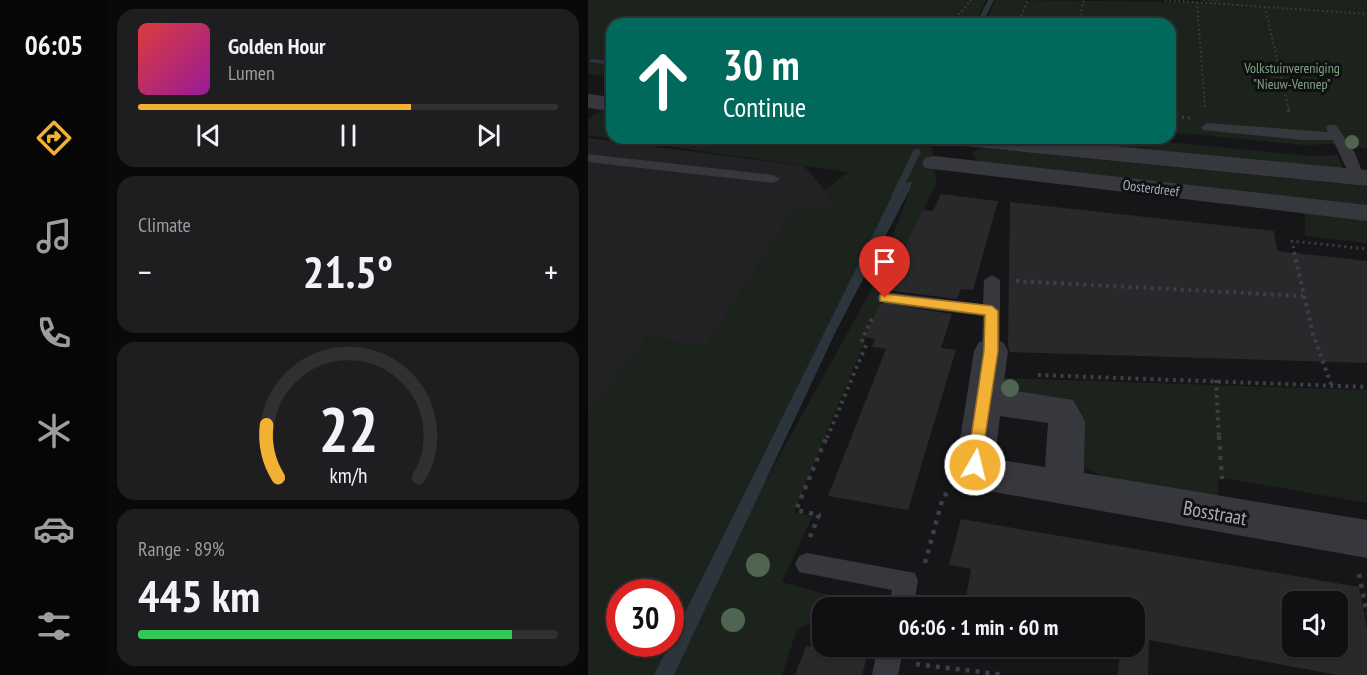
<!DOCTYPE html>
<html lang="en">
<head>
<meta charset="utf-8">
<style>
  body { margin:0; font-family:"PT Sans Narrow",sans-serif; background:#1e1e20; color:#f1f3f6; height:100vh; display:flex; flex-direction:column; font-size:22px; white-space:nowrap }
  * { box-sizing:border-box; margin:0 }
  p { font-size:20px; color:#9c9d9f }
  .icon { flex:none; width:33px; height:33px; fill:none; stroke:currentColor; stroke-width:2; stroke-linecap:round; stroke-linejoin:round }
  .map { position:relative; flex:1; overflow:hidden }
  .details { display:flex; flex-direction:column; gap:9px; padding:9px; background:#09090a; width:480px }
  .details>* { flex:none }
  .guide { position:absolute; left:18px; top:18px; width:570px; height:126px; border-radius:18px; box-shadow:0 2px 4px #0004,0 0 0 2px #303032; background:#00695c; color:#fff; overflow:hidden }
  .controls { position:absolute; left:694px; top:591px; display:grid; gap:12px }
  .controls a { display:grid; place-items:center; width:66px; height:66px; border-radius:12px; background:#101012; box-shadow:0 2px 4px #0004,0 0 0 2px #303032; font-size:30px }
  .speed { position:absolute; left:18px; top:579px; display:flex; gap:12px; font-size:30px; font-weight:700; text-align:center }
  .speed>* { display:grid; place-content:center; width:78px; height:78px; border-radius:50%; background:#101012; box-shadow:0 2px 4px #0004,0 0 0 2px #303032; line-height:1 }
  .speed .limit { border:9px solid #d22; background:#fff; color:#111 }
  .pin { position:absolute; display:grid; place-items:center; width:51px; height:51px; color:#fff; margin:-62px -26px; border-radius:50% 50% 50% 0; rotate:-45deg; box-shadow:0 0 6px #0007 }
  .pin .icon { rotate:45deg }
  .me { position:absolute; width:66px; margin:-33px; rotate:8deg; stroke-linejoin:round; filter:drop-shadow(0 0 4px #0008) }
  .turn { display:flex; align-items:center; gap:21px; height:126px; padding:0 18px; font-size:27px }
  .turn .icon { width:78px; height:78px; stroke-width:2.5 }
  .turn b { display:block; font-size:42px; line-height:51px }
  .big { font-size:45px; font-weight:700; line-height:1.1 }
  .details .widget { flex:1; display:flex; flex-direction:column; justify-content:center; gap:9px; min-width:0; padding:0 21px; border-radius:18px; background:#1e1e20 }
  .details .dial { align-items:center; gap:0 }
  .dial svg { height:156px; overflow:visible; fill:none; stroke:#303032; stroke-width:7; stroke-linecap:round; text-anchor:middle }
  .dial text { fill:#f1f3f6; stroke:none }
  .song { display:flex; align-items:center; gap:18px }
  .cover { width:72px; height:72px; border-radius:9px; background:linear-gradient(135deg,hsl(0 70% 55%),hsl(300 70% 35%)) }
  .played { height:6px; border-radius:3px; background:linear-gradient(90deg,#f2b134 65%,#303032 65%) }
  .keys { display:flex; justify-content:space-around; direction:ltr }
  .heat { display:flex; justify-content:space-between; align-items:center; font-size:33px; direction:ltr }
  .charge { height:9px; border-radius:4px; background:linear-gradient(90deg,#34c759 89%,#303032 0) }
  .trip { position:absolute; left:224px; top:597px; width:333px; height:60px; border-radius:18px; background:#101012; box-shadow:0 2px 4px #0004,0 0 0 2px #303032; font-weight:700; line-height:60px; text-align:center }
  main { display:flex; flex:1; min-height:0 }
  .dock { display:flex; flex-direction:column; width:108px; justify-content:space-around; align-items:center; background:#060607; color:#9c9d9f }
  .dock .icon { width:42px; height:42px }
  .dock .on { color:#f2b134 }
  .dock b { font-size:27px; color:#f1f3f6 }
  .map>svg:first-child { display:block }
  .built { fill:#222225 }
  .green { fill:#1c231d }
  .water { fill:#2c353c }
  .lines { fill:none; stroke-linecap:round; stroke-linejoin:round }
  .stream { fill:#2c353c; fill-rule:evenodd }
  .building { fill:#29292c; fill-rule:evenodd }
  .path-far3 { stroke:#3d3f44; stroke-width:2; stroke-dasharray:1.5 3; stroke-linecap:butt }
  .path-far2 { stroke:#3d3f44; stroke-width:3; stroke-dasharray:2 4; stroke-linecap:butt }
  .path-far1 { stroke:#3d3f44; stroke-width:4; stroke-dasharray:3 4.5; stroke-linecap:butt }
  .path { stroke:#3d3f44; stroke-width:4.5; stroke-dasharray:4 6; stroke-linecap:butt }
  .service { fill:#37383d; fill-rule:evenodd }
  .minor { fill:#37383d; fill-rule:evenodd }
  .tertiary { fill:#37383d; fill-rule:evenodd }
  .tree { fill:#506452 }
  .route { fill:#f2b134; stroke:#9d7322; stroke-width:1.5 }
  .labels { text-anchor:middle; stroke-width:6; stroke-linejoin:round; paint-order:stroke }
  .far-park-label { font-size:14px; fill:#7fa381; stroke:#111113 }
  .far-street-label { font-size:14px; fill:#a8adb8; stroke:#111113 }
  .near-street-label { font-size:20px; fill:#a8adb8; stroke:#111113 }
</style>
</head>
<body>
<main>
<nav class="dock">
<b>06:05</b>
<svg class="icon on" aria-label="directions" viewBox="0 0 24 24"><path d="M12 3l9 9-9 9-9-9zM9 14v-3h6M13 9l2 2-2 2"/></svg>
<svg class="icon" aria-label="music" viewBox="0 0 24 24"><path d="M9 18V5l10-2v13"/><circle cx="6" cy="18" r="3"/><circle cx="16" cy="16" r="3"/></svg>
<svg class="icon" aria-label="phone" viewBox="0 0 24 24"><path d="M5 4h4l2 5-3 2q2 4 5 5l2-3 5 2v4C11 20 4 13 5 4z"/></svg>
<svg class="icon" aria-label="climate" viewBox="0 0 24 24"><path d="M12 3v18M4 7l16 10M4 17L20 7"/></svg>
<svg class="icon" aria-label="car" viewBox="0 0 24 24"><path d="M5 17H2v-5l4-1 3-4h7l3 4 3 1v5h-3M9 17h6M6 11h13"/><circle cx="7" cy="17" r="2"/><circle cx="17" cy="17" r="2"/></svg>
<svg class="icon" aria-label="filters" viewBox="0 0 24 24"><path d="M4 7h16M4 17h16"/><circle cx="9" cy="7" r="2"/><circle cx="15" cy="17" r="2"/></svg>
</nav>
<section class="details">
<div class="widget">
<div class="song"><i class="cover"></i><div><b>Golden Hour</b><p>Lumen</p></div></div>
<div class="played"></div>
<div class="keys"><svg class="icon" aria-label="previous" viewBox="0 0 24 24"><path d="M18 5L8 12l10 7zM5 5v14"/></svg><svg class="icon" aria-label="pause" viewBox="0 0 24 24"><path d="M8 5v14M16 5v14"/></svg><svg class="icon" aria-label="next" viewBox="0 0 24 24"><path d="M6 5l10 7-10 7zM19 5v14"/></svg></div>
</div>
<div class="widget"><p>Climate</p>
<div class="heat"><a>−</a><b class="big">21.5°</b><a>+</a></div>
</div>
<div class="widget dial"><svg viewBox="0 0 100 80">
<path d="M14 69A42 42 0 1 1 86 69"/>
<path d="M14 69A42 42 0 0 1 8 42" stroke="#f2b134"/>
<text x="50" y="56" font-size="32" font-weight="700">22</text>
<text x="50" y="72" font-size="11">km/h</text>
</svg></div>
<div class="widget"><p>Range · 89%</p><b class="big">445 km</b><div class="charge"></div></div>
</section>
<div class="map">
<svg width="779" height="675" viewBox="0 0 779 675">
  <rect width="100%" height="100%" fill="#161618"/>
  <path class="built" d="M0 138 216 166 258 214 32 592 0 666Z"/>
  <path class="green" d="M0 0H398L387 24H24V76L0 74Z
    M408 0 622 2 623 0H779V149L750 144 716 145 582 132V24H396Z
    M24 109V138H302L333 141 343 146C347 158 345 168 349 182L299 286 206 512 224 517 194 582 285 607 234 608V620L209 629 194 675H86L172 491 287 283 322 190 309 186 83 641 82 592H32V644H81L66 675H0V412L59 336 117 346 207 207 247 210 237 190 260 172 0 135V119L12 111Z
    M436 138H538L723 156 750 155 755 170Z
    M393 148 776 186 779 187V243L717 236V201L392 165 384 153Z
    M414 378 779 390V503L630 477 631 502 523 482 496 466 497 443 473 404 479 399 416 391Z"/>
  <path class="water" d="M324 181 322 189 248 331 86 675H66L309 186Z"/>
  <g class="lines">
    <path class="stream" d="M400 0H406L394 24H388Z
      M4 59 24 61V65L2 62V60Z
      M326 149H329L333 151 311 197 310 199H304L303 197Z"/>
  </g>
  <path class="building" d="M353 194 410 201 385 290 373 289 369 299 298 290 334 210 345 211Z
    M422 202 686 231 689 251 779 261V363L422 352 420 346Z
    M292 303 364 314 353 348 368 350 320 510 240 496 298 349 284 347 287 339 277 337Z
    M373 519 771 587 779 629V675H750L561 640 560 675H530L532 646H546V608H376L383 569 361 565ZM705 602H750V646H705Z
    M218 646H282L274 675H207Z"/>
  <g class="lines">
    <path class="path-far3" d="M577 0 779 14
      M615 0H631
      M609 2 617 108
      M677 7 701 111
      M346 24 369 17 383 0
      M430 24 440 0
      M490 24 496 0"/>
    <path class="path-far2" d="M700 110 701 112
      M582 116 602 118
      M707 254 704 241 779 249"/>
    <path class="path-far1" d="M706 252 725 334 743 384
      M428 281 715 296
      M450 375 779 387
      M628 380 631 438
      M239 438 278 345 274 340 285 316"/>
    <path class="path" d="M631 436 634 479
      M222 537 231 515 208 510 239 436
      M337 563 355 497 363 489
      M771 574 779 614
      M328 664 417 675"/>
    <path class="service" d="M619 123 740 132 738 128 740 125H748L767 153 776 177 774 180H764L745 140H714L615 130 613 127Z
      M0 154 185 175 192 179 185 183 0 162Z
      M404 275 412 280V351L409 356H397L394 351 395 316 297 304 288 298 297 292 395 304 396 280Z
      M219 553 327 573 330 581 325 608H300L304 590 211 572 207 564 211 556Z
      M290 646H316L310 675H284Z"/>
    <path class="minor" d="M346 156 779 205V221L337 168 334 163 337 158Z
      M403 339 415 342 420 351 415 389 485 400 497 421 496 473 779 520V558L395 490 381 485 368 465 386 351 391 342ZM412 416 460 423 457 467 407 459Z"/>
    <path class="tertiary" d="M0 94 24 97V111L0 108Z
      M354 138H441L779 170V186L366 145 358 143Z"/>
  </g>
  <g class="tree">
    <circle cx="764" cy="142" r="7"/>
    <circle cx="422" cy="388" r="9"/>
    <circle cx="170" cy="565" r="12"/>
    <circle cx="145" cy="620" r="12"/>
  </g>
  <path class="route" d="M297 294 404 306 410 311V351L392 470H381L379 465 396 351 397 315 292 301V295Z"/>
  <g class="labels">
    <g class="far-park-label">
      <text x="704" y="73">Volkstuinvereniging<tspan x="704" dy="16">"Nieuw-Vennep"</tspan></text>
    </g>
    <g class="far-street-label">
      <text transform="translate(563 188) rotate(7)" y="5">Oosterdreef</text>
    </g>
    <g class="near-street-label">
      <text transform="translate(627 513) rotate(10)" y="7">Bosstraat</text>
    </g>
  </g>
</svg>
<div class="controls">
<a><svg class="icon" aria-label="sound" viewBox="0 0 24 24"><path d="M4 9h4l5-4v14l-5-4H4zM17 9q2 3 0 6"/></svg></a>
</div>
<div class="speed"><div class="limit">30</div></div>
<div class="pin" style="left:297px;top:298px;background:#d93025"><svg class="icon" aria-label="arrive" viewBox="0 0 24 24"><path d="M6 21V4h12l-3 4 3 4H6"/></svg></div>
<svg class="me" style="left:387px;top:465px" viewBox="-20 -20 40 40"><circle r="17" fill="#f2b134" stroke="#fff" stroke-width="3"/><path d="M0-11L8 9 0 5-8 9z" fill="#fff"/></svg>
<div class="trip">06:06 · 1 min · 60 m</div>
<div class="guide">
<div class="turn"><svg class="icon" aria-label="ahead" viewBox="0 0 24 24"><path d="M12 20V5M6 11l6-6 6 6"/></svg><div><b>30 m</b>Continue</div></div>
</div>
</div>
</main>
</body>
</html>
